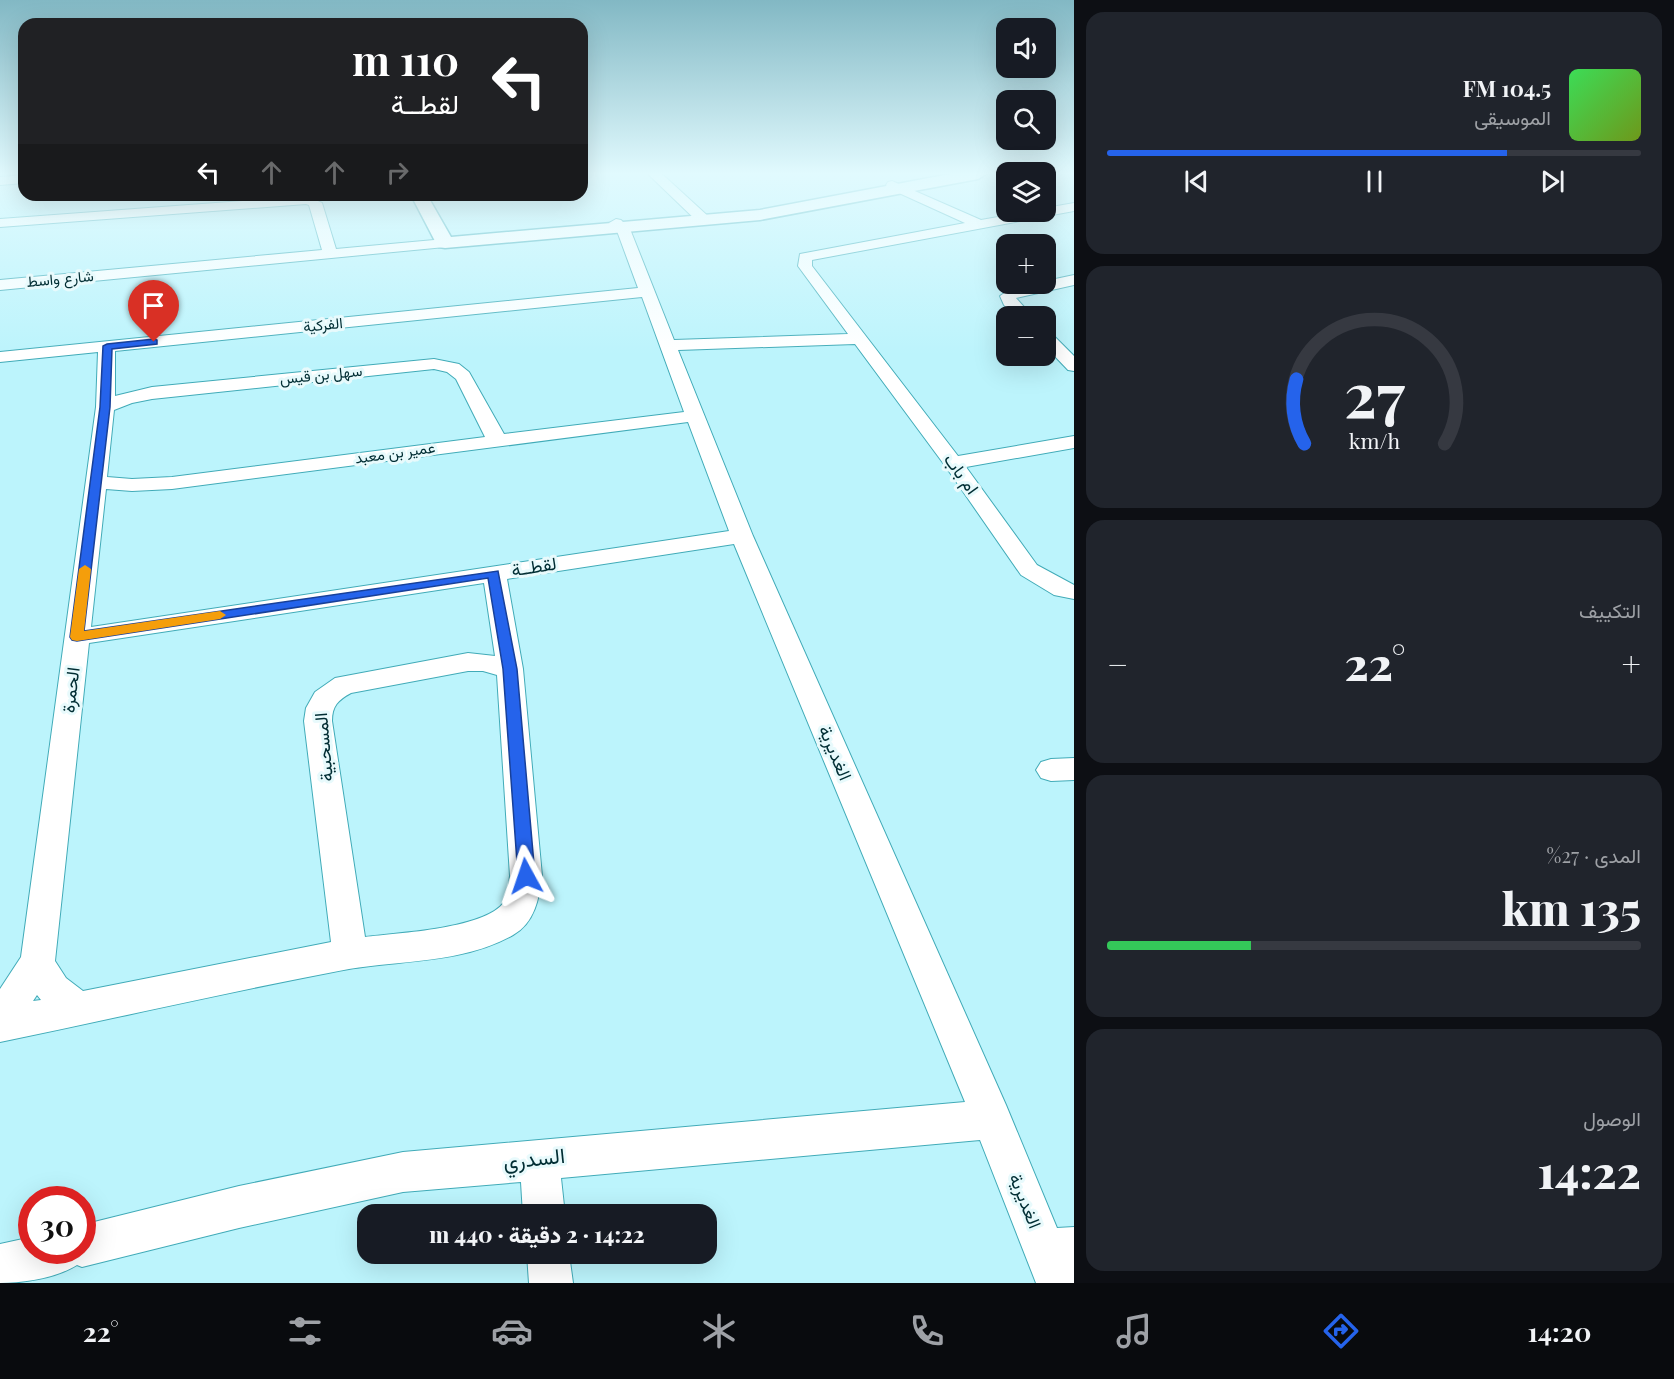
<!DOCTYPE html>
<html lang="ar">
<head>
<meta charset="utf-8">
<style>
  body { margin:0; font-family:"Playfair Display",Vazirmatn,serif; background:#20242c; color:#f1f3f6; direction:rtl; height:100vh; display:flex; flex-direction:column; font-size:22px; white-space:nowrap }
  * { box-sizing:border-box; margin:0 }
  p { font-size:20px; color:#9ea1a6 }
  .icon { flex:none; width:33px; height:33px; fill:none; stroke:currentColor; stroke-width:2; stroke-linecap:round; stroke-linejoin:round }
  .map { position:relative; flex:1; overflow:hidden; direction:ltr }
  .panel { display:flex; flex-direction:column; gap:12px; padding:12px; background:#0d0f14; width:600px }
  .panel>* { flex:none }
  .hud { position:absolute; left:18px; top:18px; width:570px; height:183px; border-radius:18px; box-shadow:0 6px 24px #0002; direction:rtl; background:#202124; color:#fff; overflow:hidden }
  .buttons { position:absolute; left:996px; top:18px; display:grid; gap:12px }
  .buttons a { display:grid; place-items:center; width:60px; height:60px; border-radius:12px; background:#171b24; box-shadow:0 6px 24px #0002; font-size:30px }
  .speed { position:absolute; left:18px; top:1186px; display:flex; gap:12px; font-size:30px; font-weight:700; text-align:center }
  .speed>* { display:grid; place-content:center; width:78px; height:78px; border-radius:50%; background:#171b24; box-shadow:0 6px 24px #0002; line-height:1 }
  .speed .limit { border:9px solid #d22; background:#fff; color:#111 }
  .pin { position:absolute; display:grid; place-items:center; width:51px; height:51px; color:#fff; margin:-62px -26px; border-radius:50% 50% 50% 0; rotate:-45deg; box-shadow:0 0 6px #0007 }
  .pin .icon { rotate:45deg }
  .me { position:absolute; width:66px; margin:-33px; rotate:355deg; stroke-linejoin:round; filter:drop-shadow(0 0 4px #0008) }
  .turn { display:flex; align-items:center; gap:21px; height:126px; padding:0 30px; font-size:27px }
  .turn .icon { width:78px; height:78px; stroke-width:2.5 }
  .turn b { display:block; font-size:42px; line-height:51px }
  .lanes { display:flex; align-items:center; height:57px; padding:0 30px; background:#0003; justify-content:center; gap:30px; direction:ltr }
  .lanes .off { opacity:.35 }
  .big { font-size:45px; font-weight:800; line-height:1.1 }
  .panel .widget { flex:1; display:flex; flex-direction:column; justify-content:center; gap:9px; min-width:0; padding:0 21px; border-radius:18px; background:#20242c }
  .panel .dial { align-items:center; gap:0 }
  .dial svg { height:156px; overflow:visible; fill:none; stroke:#363941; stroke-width:7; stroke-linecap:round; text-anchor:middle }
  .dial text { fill:#f1f3f6; stroke:none }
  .song { display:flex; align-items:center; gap:18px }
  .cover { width:72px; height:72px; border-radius:9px; background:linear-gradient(135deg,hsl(130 70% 55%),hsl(80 70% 35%)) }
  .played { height:6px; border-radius:3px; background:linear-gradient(90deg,#2563eb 75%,#363941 75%) }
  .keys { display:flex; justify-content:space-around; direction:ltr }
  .heat { display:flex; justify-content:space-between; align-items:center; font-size:33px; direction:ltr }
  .charge { height:9px; border-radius:4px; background:linear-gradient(90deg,#34c759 27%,#363941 0) }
  .trip { position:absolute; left:357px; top:1204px; width:360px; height:60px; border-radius:18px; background:#171b24; box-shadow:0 6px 24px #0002; font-weight:800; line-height:60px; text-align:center; direction:rtl }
  .tab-bar { display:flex; height:96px; justify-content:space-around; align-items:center; background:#090b0e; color:#9ea1a6 }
  .tab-bar .icon { width:42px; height:42px }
  .tab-bar .selected { color:#2563eb }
  .tab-bar b { font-size:27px; color:#f1f3f6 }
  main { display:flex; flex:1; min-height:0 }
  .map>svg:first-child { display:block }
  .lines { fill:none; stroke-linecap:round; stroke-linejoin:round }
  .minor-casing { stroke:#41abb8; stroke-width:2 }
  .tertiary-casing { stroke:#41abb8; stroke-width:3 }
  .minor { fill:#fff; fill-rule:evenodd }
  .tertiary { fill:#fff; fill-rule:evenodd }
  .route { fill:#2563eb; stroke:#184099; stroke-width:1.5 }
  .slow { fill:#f59e0b }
  .labels { text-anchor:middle; stroke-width:6; stroke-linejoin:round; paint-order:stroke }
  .far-street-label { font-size:15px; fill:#002d33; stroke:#e8fafc }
  .street-label { font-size:18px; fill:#002d33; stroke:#e8fafc }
  .near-street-label { font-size:21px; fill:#002d33; stroke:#e8fafc }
</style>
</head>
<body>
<main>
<section class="panel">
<div class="widget">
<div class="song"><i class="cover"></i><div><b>104.5 FM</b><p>الموسيقى</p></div></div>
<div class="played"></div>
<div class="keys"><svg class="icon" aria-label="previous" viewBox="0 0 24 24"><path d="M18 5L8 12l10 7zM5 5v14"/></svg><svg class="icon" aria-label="pause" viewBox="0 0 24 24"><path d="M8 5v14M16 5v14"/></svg><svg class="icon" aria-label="next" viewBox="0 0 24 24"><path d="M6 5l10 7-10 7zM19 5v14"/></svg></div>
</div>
<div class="widget dial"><svg viewBox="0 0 100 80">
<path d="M14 69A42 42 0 1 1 86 69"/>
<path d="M14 69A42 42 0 0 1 10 36" stroke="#2563eb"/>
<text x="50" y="56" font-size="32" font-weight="700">27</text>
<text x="50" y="72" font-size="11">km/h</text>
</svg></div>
<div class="widget"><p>التكييف</p>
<div class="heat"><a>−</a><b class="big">22°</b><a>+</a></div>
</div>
<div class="widget"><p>المدى · 27%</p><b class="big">135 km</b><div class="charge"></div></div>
<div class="widget"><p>الوصول</p><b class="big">14:22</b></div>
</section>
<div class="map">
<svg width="1074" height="1283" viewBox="0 0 1074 1283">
  <rect width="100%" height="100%" fill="#bcf4fc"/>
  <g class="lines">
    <g class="minor-casing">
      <path id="minor" d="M648 174H662L710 218 712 221 710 224H700Z
        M24 175V183L0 185V177Z
        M892 181 981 220 1027 212H1046V208L1074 203V211L812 260V266L958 456 1074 436V448L966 467 1037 565 1074 585V599L1054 595 1021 575 946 467 855 344 678 350 753 536 1006 1105 1057 1228 1074 1227V1283H1036L980 1140 561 1178 565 1215H523L521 1182 403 1192 239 1228 82 1267 77 1265C56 1278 24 1283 0 1283V1244L32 1237V1251H82V1225L239 1186 403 1152 965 1102 734 544 507 579 523 669 542 876C539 898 535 923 513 935 464 963 403 960 349 969 232 991 116 1018 0 1042V989L21 957 96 407 98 352 0 362V352L638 288 617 231 609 223 616 219 621 220 630 229 674 340 848 334 798 266 800 254 965 223 888 188 886 185 888 182ZM642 297 684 412 504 434 469 372 459 364 434 359 152 387 115 396V351ZM434 369 447 372 456 379 485 437 172 477 132 479 107 477 114 410 132 403 152 399ZM688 422 729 531 91 627 106 489 132 491 172 489ZM484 583 495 656 468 653 335 678 315 692 306 708 304 721 331 942 83 991 66 978 55 961 89 643ZM468 671H483L497 675 510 876C509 883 509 892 506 899 492 929 395 933 365 937L332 721C332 706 338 700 351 693ZM37 995 41 1000 33 1001Z
        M308 196 322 203 336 249 445 239 452 243 445 247 0 290V280L322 250 309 205 306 204 0 227V219Z
        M1074 275V285L1016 298 1032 316H1015L1004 305 1000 296 1010 289 1046 284V281Z
        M1046 333 1052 334 1074 356V371L1068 370 1046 347Z
        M1074 758V780L1051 781 1041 778 1036 770 1041 762 1051 759Z
        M527 1254H569L573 1283H529Z"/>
    </g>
    <g class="tertiary-casing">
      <path id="tertiary" d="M950 174H986L978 179 760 220 445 248 439 247 436 243 411 195H427L451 237 760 210Z"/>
    </g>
    <use href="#minor" class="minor"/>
    <use href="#tertiary" class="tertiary"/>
  </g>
  <linearGradient id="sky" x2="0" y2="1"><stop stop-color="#82b8c4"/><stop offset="0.49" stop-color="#e1fafe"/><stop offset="1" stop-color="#e1fafe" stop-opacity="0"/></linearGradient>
  <rect width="1074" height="354" fill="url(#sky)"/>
  <path class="route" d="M154 339 157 340V344L112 349 110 407 84 631 498 571 517 669 535 876 533 881 526 883 520 881 518 876 503 669 488 578 77 641 72 640 70 637 100 407 103 346 107 344Z"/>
  <path class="slow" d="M85 565 91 569 84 631 220 611 226 615 220 619 77 641 72 640 70 637 79 569Z"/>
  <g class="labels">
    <g class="far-street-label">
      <text transform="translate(60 279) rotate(-5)" y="5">شارع واسط</text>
      <text transform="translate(323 325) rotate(-6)" y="5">الفركية</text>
      <text transform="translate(321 375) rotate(-6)" y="5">سهل بن قيس</text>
      <text transform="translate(395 453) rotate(-8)" y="5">عمير بن معبد</text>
    </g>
    <g class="street-label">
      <text transform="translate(961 474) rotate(54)" y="6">ام باب</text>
      <text transform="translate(534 567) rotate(-9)" y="6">لقطــة</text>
      <text transform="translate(71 690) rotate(-83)" y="6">الحمرة</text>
      <text transform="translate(324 747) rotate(-95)" y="6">المسحبية</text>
      <text transform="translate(835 753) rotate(67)" y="6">الغديرية</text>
      <text transform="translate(1025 1201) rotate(68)" y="6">الغديرية</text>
    </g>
    <g class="near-street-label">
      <text transform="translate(534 1159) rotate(-6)" y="7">السدري</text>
    </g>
  </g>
</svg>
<div class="buttons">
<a><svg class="icon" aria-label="sound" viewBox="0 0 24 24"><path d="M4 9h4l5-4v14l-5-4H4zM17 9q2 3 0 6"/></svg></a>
<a><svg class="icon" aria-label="search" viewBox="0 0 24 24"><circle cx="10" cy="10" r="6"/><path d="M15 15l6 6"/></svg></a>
<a><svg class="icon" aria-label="layers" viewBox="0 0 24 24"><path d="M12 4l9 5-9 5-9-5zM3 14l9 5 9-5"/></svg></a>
<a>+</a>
<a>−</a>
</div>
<div class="speed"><div class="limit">30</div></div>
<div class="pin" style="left:154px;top:342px;background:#d93025"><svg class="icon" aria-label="arrive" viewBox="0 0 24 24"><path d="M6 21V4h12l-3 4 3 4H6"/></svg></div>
<svg class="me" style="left:526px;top:876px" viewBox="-20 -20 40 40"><path d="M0-17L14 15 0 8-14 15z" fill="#2563eb" stroke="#fff" stroke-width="4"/></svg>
<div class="trip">14:22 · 2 دقيقة · 440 m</div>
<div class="hud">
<div class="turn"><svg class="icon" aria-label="left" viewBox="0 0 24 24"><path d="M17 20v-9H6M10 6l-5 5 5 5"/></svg><div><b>110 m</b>لقطــة</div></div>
<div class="lanes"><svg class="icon" aria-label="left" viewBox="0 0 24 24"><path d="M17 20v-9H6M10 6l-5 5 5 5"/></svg><svg class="icon off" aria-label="ahead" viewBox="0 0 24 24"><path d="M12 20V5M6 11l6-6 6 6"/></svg><svg class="icon off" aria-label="ahead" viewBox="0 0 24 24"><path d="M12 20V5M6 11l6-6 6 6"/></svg><svg class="icon off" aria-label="right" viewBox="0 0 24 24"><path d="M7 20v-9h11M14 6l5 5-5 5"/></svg></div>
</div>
</div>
</main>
<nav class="tab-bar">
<b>14:20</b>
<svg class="icon selected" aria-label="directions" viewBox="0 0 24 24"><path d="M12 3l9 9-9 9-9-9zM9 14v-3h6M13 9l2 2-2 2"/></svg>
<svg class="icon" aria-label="music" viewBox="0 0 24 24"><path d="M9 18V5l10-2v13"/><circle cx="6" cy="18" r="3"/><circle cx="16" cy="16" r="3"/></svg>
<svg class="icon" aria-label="phone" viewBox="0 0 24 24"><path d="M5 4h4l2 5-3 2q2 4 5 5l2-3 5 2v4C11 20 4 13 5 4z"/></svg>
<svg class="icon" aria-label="climate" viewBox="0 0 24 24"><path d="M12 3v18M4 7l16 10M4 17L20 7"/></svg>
<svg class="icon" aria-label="car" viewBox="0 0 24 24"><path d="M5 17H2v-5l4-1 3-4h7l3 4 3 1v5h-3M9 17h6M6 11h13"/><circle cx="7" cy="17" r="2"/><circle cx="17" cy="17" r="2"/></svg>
<svg class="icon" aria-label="filters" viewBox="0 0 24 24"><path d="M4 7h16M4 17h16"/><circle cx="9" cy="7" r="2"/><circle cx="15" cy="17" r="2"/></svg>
<b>22°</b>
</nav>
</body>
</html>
